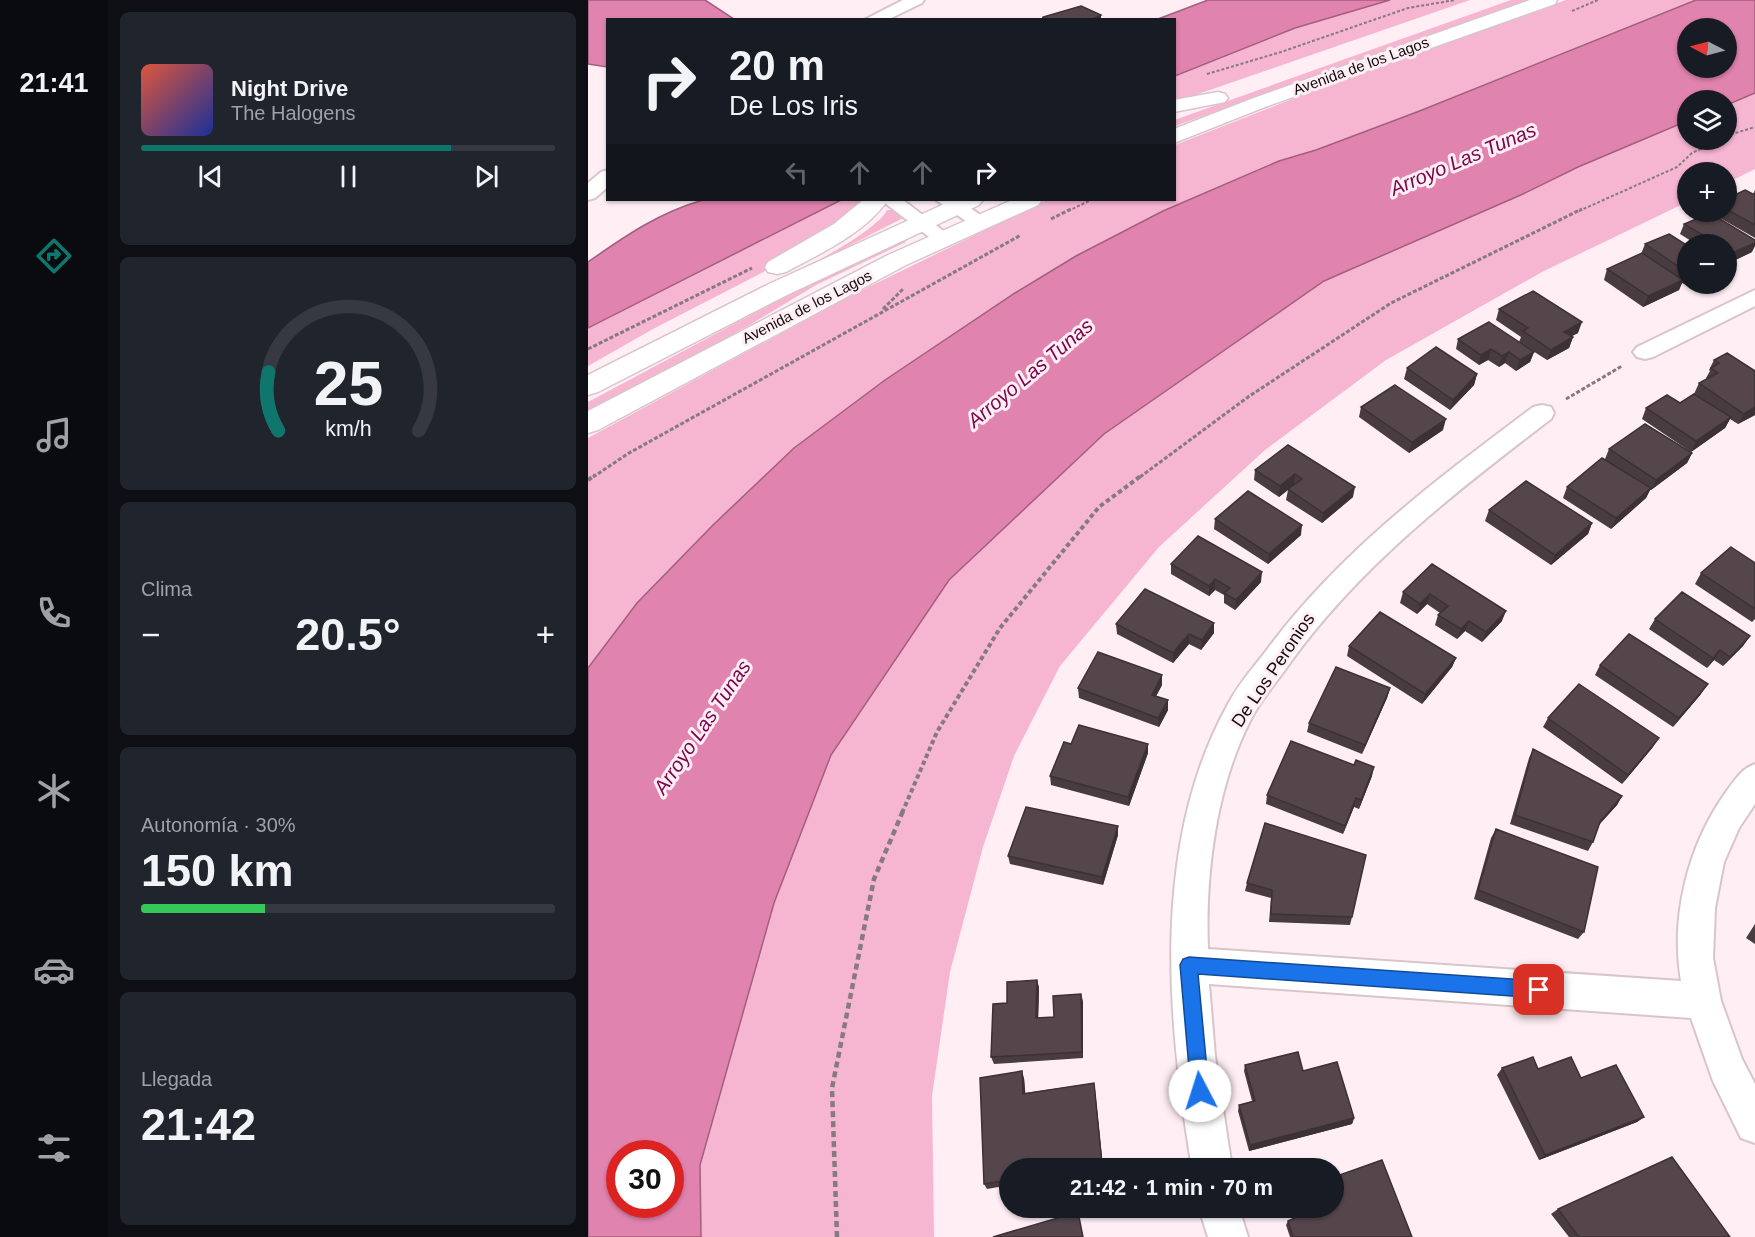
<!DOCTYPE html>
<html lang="es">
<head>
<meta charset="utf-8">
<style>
  body { margin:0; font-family:Arial,sans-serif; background:#20242c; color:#f1f3f6; height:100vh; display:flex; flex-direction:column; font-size:22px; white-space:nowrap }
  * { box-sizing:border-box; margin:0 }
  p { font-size:20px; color:#9ea1a6 }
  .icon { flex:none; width:33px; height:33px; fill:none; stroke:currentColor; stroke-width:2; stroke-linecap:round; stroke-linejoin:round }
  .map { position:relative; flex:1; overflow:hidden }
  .drawer { display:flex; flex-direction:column; gap:12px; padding:12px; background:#0d0f14; width:480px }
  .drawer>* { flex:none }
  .hud { position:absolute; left:18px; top:18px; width:570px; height:183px; border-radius:0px; box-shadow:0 2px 4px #0004; background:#171b24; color:#f1f3f6; overflow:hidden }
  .needle { width:39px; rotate:276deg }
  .buttons { position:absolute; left:1089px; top:18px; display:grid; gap:12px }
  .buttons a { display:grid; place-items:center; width:60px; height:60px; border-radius:50%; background:#171b24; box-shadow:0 2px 4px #0004; font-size:30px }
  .speed { position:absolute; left:18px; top:1140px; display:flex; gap:12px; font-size:30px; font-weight:700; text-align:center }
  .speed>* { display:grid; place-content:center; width:78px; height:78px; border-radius:50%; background:#171b24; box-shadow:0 2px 4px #0004; line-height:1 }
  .speed .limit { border:9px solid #d22; background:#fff; color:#111 }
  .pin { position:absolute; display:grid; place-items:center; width:51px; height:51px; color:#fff; margin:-26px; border-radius:12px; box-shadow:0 3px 9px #0006 }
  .me { position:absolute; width:66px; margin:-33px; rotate:355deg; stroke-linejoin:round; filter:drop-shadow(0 0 4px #0008) }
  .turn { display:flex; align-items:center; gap:21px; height:126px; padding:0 24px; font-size:27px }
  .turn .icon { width:78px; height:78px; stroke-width:2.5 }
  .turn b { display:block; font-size:42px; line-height:51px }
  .lanes { display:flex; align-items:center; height:57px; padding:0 24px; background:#0003; justify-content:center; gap:30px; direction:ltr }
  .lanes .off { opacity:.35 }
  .big { font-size:45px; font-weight:800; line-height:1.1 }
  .drawer .tile { flex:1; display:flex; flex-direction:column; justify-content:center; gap:9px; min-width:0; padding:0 21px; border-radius:9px; background:#20242c }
  .drawer .dial { align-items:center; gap:0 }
  .dial svg { height:156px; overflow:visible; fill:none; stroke:#363941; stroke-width:7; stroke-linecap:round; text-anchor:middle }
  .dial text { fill:#f1f3f6; stroke:none }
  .song { display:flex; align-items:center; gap:18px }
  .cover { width:72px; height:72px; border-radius:9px; background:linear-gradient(135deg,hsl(10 70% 55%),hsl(230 70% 35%)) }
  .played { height:6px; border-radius:3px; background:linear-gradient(90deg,#0f766e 75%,#363941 75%) }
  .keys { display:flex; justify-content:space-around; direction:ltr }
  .heat { display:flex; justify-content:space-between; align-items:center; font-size:33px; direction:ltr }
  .charge { height:9px; border-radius:4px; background:linear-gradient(90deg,#34c759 30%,#363941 0) }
  .trip { position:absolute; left:411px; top:1158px; width:345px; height:60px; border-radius:30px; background:#171b24; box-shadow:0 2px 4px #0004; font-weight:800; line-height:60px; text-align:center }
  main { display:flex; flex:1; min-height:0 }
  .dock { display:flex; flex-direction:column; width:108px; justify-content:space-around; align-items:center; background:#090b0e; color:#9ea1a6 }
  .dock .icon { width:42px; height:42px }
  .dock .active { color:#0f766e }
  .dock b { font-size:27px; color:#f1f3f6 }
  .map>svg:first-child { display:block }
  .green { fill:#f6b5d1 }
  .water { fill:#e083ae; stroke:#a25f7e; stroke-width:1.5; fill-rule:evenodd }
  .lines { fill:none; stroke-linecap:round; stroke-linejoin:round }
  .street-casing { stroke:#d8c5cc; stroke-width:4 }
  .secondary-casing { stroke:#d8c5cc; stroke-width:3 }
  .path-far3 { stroke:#857a7f; stroke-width:2; stroke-dasharray:3 2; stroke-linecap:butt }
  .path-far2 { stroke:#857a7f; stroke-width:3; stroke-dasharray:4 2; stroke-linecap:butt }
  .path-far1 { stroke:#857a7f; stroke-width:4; stroke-dasharray:4.5 3; stroke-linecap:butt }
  .path { stroke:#857a7f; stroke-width:4.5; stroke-dasharray:6 4; stroke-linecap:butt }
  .street { fill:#fff; fill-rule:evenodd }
  .secondary { fill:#fff; fill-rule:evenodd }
  .wall { fill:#493c41 }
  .shaded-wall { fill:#3c3135 }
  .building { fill:#55464c; stroke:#3c3135; stroke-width:1.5 }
  .route { fill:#1a73e8; stroke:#114b97; stroke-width:1.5 }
  .labels { text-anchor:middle; stroke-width:6; stroke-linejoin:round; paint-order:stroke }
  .far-street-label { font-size:15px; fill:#120c0f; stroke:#ffeff5 }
  .street-label { font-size:18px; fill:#120c0f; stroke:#ffeff5 }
  .water-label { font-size:20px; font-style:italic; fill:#79054c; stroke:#ffeff5 }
</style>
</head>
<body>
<main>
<nav class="dock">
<b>21:41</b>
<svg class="icon active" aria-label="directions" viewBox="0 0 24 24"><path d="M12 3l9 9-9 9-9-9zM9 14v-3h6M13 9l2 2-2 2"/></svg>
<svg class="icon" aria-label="music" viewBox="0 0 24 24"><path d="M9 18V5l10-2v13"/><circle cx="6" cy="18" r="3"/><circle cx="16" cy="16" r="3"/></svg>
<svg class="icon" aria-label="phone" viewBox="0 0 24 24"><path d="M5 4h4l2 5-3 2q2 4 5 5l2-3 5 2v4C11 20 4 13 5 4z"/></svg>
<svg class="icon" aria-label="climate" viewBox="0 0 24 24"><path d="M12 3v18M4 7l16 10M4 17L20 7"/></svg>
<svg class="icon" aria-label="car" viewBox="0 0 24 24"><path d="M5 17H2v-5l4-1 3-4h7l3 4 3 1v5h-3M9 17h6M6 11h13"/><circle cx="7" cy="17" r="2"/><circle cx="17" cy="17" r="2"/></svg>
<svg class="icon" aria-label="filters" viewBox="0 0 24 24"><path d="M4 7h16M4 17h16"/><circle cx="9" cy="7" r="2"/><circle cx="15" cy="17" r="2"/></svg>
</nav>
<section class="drawer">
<div class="tile">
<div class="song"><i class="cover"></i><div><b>Night Drive</b><p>The Halogens</p></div></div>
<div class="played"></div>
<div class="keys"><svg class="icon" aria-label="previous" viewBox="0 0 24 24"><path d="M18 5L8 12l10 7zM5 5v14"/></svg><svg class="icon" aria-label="pause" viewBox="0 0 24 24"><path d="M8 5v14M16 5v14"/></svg><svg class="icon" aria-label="next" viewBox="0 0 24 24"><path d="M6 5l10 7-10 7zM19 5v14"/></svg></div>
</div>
<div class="tile dial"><svg viewBox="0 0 100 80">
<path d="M14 69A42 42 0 1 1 86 69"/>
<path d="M14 69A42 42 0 0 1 9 39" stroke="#0f766e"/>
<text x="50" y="56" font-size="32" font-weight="700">25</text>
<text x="50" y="72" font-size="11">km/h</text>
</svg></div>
<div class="tile"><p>Clima</p>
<div class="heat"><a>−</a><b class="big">20.5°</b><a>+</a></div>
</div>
<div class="tile"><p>Autonomía · 30%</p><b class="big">150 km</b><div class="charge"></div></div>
<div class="tile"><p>Llegada</p><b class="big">21:42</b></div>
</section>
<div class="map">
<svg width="1167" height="1237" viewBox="0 0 1167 1237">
  <rect width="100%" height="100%" fill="#ffeff5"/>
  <path class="green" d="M802 0H882L587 102V76L707 28Z
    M923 0H942L587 126V120L603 114Z
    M978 0H1108L829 112 728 150 691 161 575 211 488 256 427 293 297 380 206 448 125 525 49 603 0 668V438L262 296 459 200H586L587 145 727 90Z
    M1167 93V169L1139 183 1138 172H1100L1099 202 954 272 798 360 677 450 571 547 472 666 426 756 395 847 362 972 344 1096 346 1237H113L112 1165 186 903 243 755 361 580 516 434 736 281 935 194 990 167 1099 121 1100 140H1138L1139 105Z
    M253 200H274L279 202 191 264 65 329 0 366V328Z
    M299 210H307L315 218 208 273C230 260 288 231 299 210Z
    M314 239 318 242 228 285 160 326 0 413V402L189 301Z"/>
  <path class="water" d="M0 0H117L146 19 20 20 19 67 0 64Z
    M620 0H802L707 28 587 76 586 20 570 19Z
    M1108 0H1167V93L1139 105 1138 100H1100L1099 121 990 167 935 194 736 281 516 434 361 580 243 755 186 903 112 1165 113 1237H0V668L49 603 125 525 206 448 297 380 427 293 488 256 575 211 691 161 728 150 829 112ZM1100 28H1138V68H1100ZM32 1154H82V1204H32Z
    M115 200H253L0 328V262C37 236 72 212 115 200Z"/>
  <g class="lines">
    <g class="street-casing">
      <path id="street" d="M315 0H336L334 3 299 20H276Z
        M20 170V187L7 198 0 200V183L13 172Z
        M293 200H315L366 239 363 243 356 245 349 243Z
        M348 200H371L402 222 399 226 392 228 385 226Z
        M1167 290V306L1065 357 1057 359 1049 357 1045 352 1049 347Z
        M954 405 963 407 966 413 963 419C866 493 770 567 699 667 687 684 673 700 663 719 628 787 617 873 620 949L1093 981C1082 917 1100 845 1138 792 1147 780 1153 769 1167 764V804L1151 828 1136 862 1127 908 1125 958 1133 1001 1154 1059 1167 1084V1143L1153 1138 1125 1081 1103 1018 621 984 627 1056 644 1168H604C579 1019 563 845 639 706 649 686 664 669 678 651 751 552 848 480 945 407Z
        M611 1208H651L660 1237H620Z"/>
    </g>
    <g class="secondary-casing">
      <path id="secondary" d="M942 0H969L967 4 677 107 586 143V129L663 99Z
        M630 92 637 94 640 98 637 102 586 112V100Z
        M275 200H300C276 234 233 253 198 272L189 274 180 272 177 267 180 262 246 224Z
        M365 200H395L391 205 199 295 10 392 0 395V375L181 284Z
        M424 200H454L450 205 318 265 10 430 0 433V411L300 255Z"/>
    </g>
    <path class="path-far3" d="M984 11 1010 0
      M619 74 693 52 820 8 867 0
      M1138 136 1167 127
      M480 211 503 200
      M991 211 1089 167 1104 153 1132 140"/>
    <path class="path-far2" d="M463 219 483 209
      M295 309 315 289
      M0 349 164 268
      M978 399 1034 366
      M5 477 41 453 433 235
      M552 477 660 397 803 303 994 209"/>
    <path class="path-far1" d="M0 480 7 475
      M314 813 349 732 412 628 511 507 554 475"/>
    <path class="path" d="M249 1237 244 1088 286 879 315 811"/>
    <use href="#street" class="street"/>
    <use href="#secondary" class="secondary"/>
  </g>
  <path class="wall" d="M1167 190V238L1125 214 1126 212H1138V199L1165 194Z
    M1096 224 1164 252 1139 264 1138 244H1108L1092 234Z
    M1057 244 1100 246V284H1102L1098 285 1094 283 1091 290 1055 307 1016 280 1019 269 1053 254Z
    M911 309 990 333 983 336 985 337 981 348 959 360 931 342 933 337 908 320Z
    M870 339 946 352 942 362 928 371 917 363 911 367 900 360 891 365 868 349Z
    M1126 360 1167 371V415L1150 424 1142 419 1137 428 1103 452 1054 419 1058 408 1092 403 1106 394 1111 383 1119 379 1118 378 1122 371 1121 370Z
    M819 368 889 374 886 385 862 410 816 379Z
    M773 407 855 430 821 453 771 417Z
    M700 445 765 497 734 523 698 500 700 490 691 497 666 480 667 470Z
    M1021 449 1104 453 1099 463 1063 490H1062L1058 498 1023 529 975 498 979 487 1017 459Z
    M901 510 1004 523 1000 534 963 565 897 521Z
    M627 519 713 535 680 564 626 529Z
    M1167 563V619L1164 622 1107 584 1113 573Z
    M583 564 673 582 647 610 636 603V595L627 590 621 596 583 574Z
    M844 564 914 621 894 642 877 631 869 639 847 625 850 615 852 613 839 604 829 614 812 603 815 592Z
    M1067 619 1162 636 1155 646 1135 666 1126 660 1119 668 1061 629Z
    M528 624 626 633 613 650 601 644 585 663 529 634Z
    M761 646 868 658 864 667 834 704 759 656Z
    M1012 665 1113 694 1085 727 1007 675Z
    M574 685 568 696 580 700V710L571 727 491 698 490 688Z
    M802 688 799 698 774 754 719 732 721 723Z
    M960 718 1065 747 1034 784 955 727Z
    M483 744 560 753 541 806 463 785 462 776Z
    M945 749 1034 796 1029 805 1011 825 1005 842 1000 851 922 824 941 758Z
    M766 765 784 776 771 809 766 807 755 834 678 804 679 795Z
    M677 823 764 917 762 925 681 922 683 898 657 891 659 883Z
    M530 826V835L515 885 422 864 420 856Z
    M908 829 996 932 990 939 886 899 903 838Z
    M1167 924V944L1158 938Z
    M449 980 451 988 450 1018 466 1017 495 1001V1058L406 1064 403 1057 419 1003Z
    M657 1065 715 1071 766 1118 764 1124 661 1151 650 1111 651 1105 664 1101 656 1071Z
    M914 1068 950 1069 993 1078 1056 1117 1049 1122 951 1160 909 1075Z
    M436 1078 437 1093 506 1083 515 1168H422V1185L399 1189 396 1184Z
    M702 1208H746L824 1237H702L698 1225 700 1221 706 1219Z
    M970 1209 1142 1237H981L963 1214Z"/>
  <path class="shaded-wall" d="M513 15V20H503Z
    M1167 243V246L1164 252 1139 264 1144 253Z
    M1095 280 1091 290 1055 307 1060 296Z
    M994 322 990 333 973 342 976 332Z
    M985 337 981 348 959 360 963 350Z
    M903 349 900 360 891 365 893 355Z
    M921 352 917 363 911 367 914 356Z
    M946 352 942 362 928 371 932 360Z
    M889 374 886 385 862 410 865 400Z
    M1167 407V415L1150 424 1156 414Z
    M1143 417 1137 428 1103 452 1108 441Z
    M858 419 855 430 821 453 824 442Z
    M1104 453 1099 463 1063 490 1068 480Z
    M707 474 706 485 691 497 692 486Z
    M767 487 765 497 734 523 735 513Z
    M1063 488 1058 498 1023 529 1028 518Z
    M1004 523 1000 534 963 565 967 555Z
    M714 525 713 535 680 564 681 554Z
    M674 572 673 582 647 610 648 600Z
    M627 579V590L621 596V586Z
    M842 594 839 604 829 614 832 604Z
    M918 611 914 621 894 642 898 632Z
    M881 621 877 631 869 639 873 629Z
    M626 623V633L613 650 614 640Z
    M601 634V644L585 663V653Z
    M1162 636 1155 646 1135 666 1142 657Z
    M1132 650 1126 660 1119 668 1125 658Z
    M868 658 864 667 834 704 837 694Z
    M574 675V685L564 704V695Z
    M1120 684 1113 694 1085 727 1091 718Z
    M802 688 799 698 774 754 777 745Z
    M580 700V710L571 727 570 718Z
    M1071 738 1065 747 1034 784 1040 775Z
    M560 744V753L541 806 540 797Z
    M786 767 784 776 771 809 773 800Z
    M1034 796 1029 805 1006 830 1012 822Z
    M768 798 766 807 755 834 757 826Z
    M530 826V835L515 885 514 877Z
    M449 980 451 988 450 1025 448 1018Z
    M493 994 495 1001V1058L494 1052Z
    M434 1071 436 1078 438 1100 435 1094Z
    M506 1083 507 1089 515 1168 514 1164Z
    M1056 1117 1049 1122 951 1160 957 1155Z
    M766 1118 764 1124 661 1151 662 1145Z"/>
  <path class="building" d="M493 6 513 15 503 20H454L455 17Z
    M1157 190 1167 195V225L1138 209V199Z
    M1122 213 1167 240V243L1144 253 1138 250V244H1130L1096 224Z
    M1081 234 1100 246V273L1057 244Z
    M1054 253 1095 280 1060 296 1019 269Z
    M945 291 994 322 976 332 985 337 963 350 935 331 940 328 911 309Z
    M901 322 946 352 932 360 921 352 914 356 903 349 893 355 870 339Z
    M848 347 889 374 865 400 819 368Z
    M1139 353 1167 371V407L1156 414 1111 383 1130 373 1123 368 1131 363 1126 360Z
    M807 385 858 419 824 442 773 407Z
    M1106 394 1143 417 1108 441 1058 408 1079 395 1092 403Z
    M1057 424 1104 453 1068 480 1021 449Z
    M700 445 767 487 735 513 700 489 714 479 707 474 692 486 667 470Z
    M1014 458 1063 488 1028 518 979 487Z
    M938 481 1004 523 967 555 901 510Z
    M660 491 714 525 681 554 627 519Z
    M610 536 674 572 648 600 636 593 642 588 627 579 621 586 583 564Z
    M1143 547 1167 563V609L1113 573Z
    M844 564 918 611 898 632 881 621 873 629 850 615 860 606 842 594 832 604 815 592Z
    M557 589 626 623 614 640 601 634 585 653 528 624Z
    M1094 592 1162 636 1142 657 1132 650 1125 658 1067 619Z
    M792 612 868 658 837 694 761 646Z
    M1041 634 1120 684 1091 718 1012 665Z
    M510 652 574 675 564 695 580 700 570 718 490 688Z
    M748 667 802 688 777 745 721 723Z
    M991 684 1071 738 1040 775 960 718Z
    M491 725 560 744 540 797 462 776 476 742 483 744Z
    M703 741 766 765 768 760 786 767 773 800 768 798 757 826 679 795Z
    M945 749 1034 796 1012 822 1005 842 927 815Z
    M438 807 530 826 514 877 420 856Z
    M677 823 778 855 764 917 683 914 684 890 659 883Z
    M908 829 1010 867 996 932 890 890Z
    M449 980 448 1018 466 1017 465 996 493 994 494 1052 403 1057 405 1004 419 1003V982Z
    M710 1052 715 1071 749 1062 766 1118 662 1145 651 1105 667 1101 657 1065Z
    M945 1057 950 1069 983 1057 993 1078 1028 1065 1056 1117 957 1155 914 1068Z
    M434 1071 435 1094 506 1083 514 1164 489 1168H422V1180L396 1184 392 1078Z
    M1084 1157 1142 1237H991L970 1209Z
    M794 1160 824 1237H705L700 1221 709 1217 706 1208H746V1177Z
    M490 1212 495 1237H405Z"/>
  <path class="route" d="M601 957 951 981 957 984 960 990 957 996 951 998 610 974 621 1091 619 1098 612 1100 606 1098 603 1091 592 965 595 959Z"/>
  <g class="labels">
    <g class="far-street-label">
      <text transform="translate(773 66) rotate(-20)" y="5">Avenida de los Lagos</text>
      <text transform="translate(219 307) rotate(-27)" y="5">Avenida de los Lagos</text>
    </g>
    <g class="street-label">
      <text transform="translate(685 670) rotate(-56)" y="6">De Los Peronios</text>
    </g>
    <g class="water-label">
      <text transform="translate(875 159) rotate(-23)" y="7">Arroyo Las Tunas</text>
      <text transform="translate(442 373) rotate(-40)" y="7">Arroyo Las Tunas</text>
      <text transform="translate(114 727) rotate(-56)" y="7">Arroyo Las Tunas</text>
    </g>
  </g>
</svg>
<div class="buttons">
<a><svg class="needle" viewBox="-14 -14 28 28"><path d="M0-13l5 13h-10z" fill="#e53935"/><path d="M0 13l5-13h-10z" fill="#9ea1a6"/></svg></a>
<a><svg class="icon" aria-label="layers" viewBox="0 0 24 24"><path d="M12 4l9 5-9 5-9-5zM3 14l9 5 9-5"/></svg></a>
<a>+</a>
<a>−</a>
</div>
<div class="speed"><div class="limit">30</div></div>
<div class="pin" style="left:951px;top:990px;background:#d93025"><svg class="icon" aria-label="arrive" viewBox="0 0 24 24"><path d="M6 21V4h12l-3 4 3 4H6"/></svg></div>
<svg class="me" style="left:612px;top:1091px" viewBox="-20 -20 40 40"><circle r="19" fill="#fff"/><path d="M0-13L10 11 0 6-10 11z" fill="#1a73e8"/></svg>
<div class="trip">21:42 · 1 min · 70 m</div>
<div class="hud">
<div class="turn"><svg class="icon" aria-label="right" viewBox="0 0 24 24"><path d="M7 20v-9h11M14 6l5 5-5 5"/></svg><div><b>20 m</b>De Los Iris</div></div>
<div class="lanes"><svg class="icon off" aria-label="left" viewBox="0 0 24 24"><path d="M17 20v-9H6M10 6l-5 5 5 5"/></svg><svg class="icon off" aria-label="ahead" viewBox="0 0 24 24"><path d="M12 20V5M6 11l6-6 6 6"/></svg><svg class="icon off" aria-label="ahead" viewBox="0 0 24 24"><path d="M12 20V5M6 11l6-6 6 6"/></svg><svg class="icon" aria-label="right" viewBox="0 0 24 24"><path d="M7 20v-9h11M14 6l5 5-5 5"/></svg></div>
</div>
</div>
</main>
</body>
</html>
